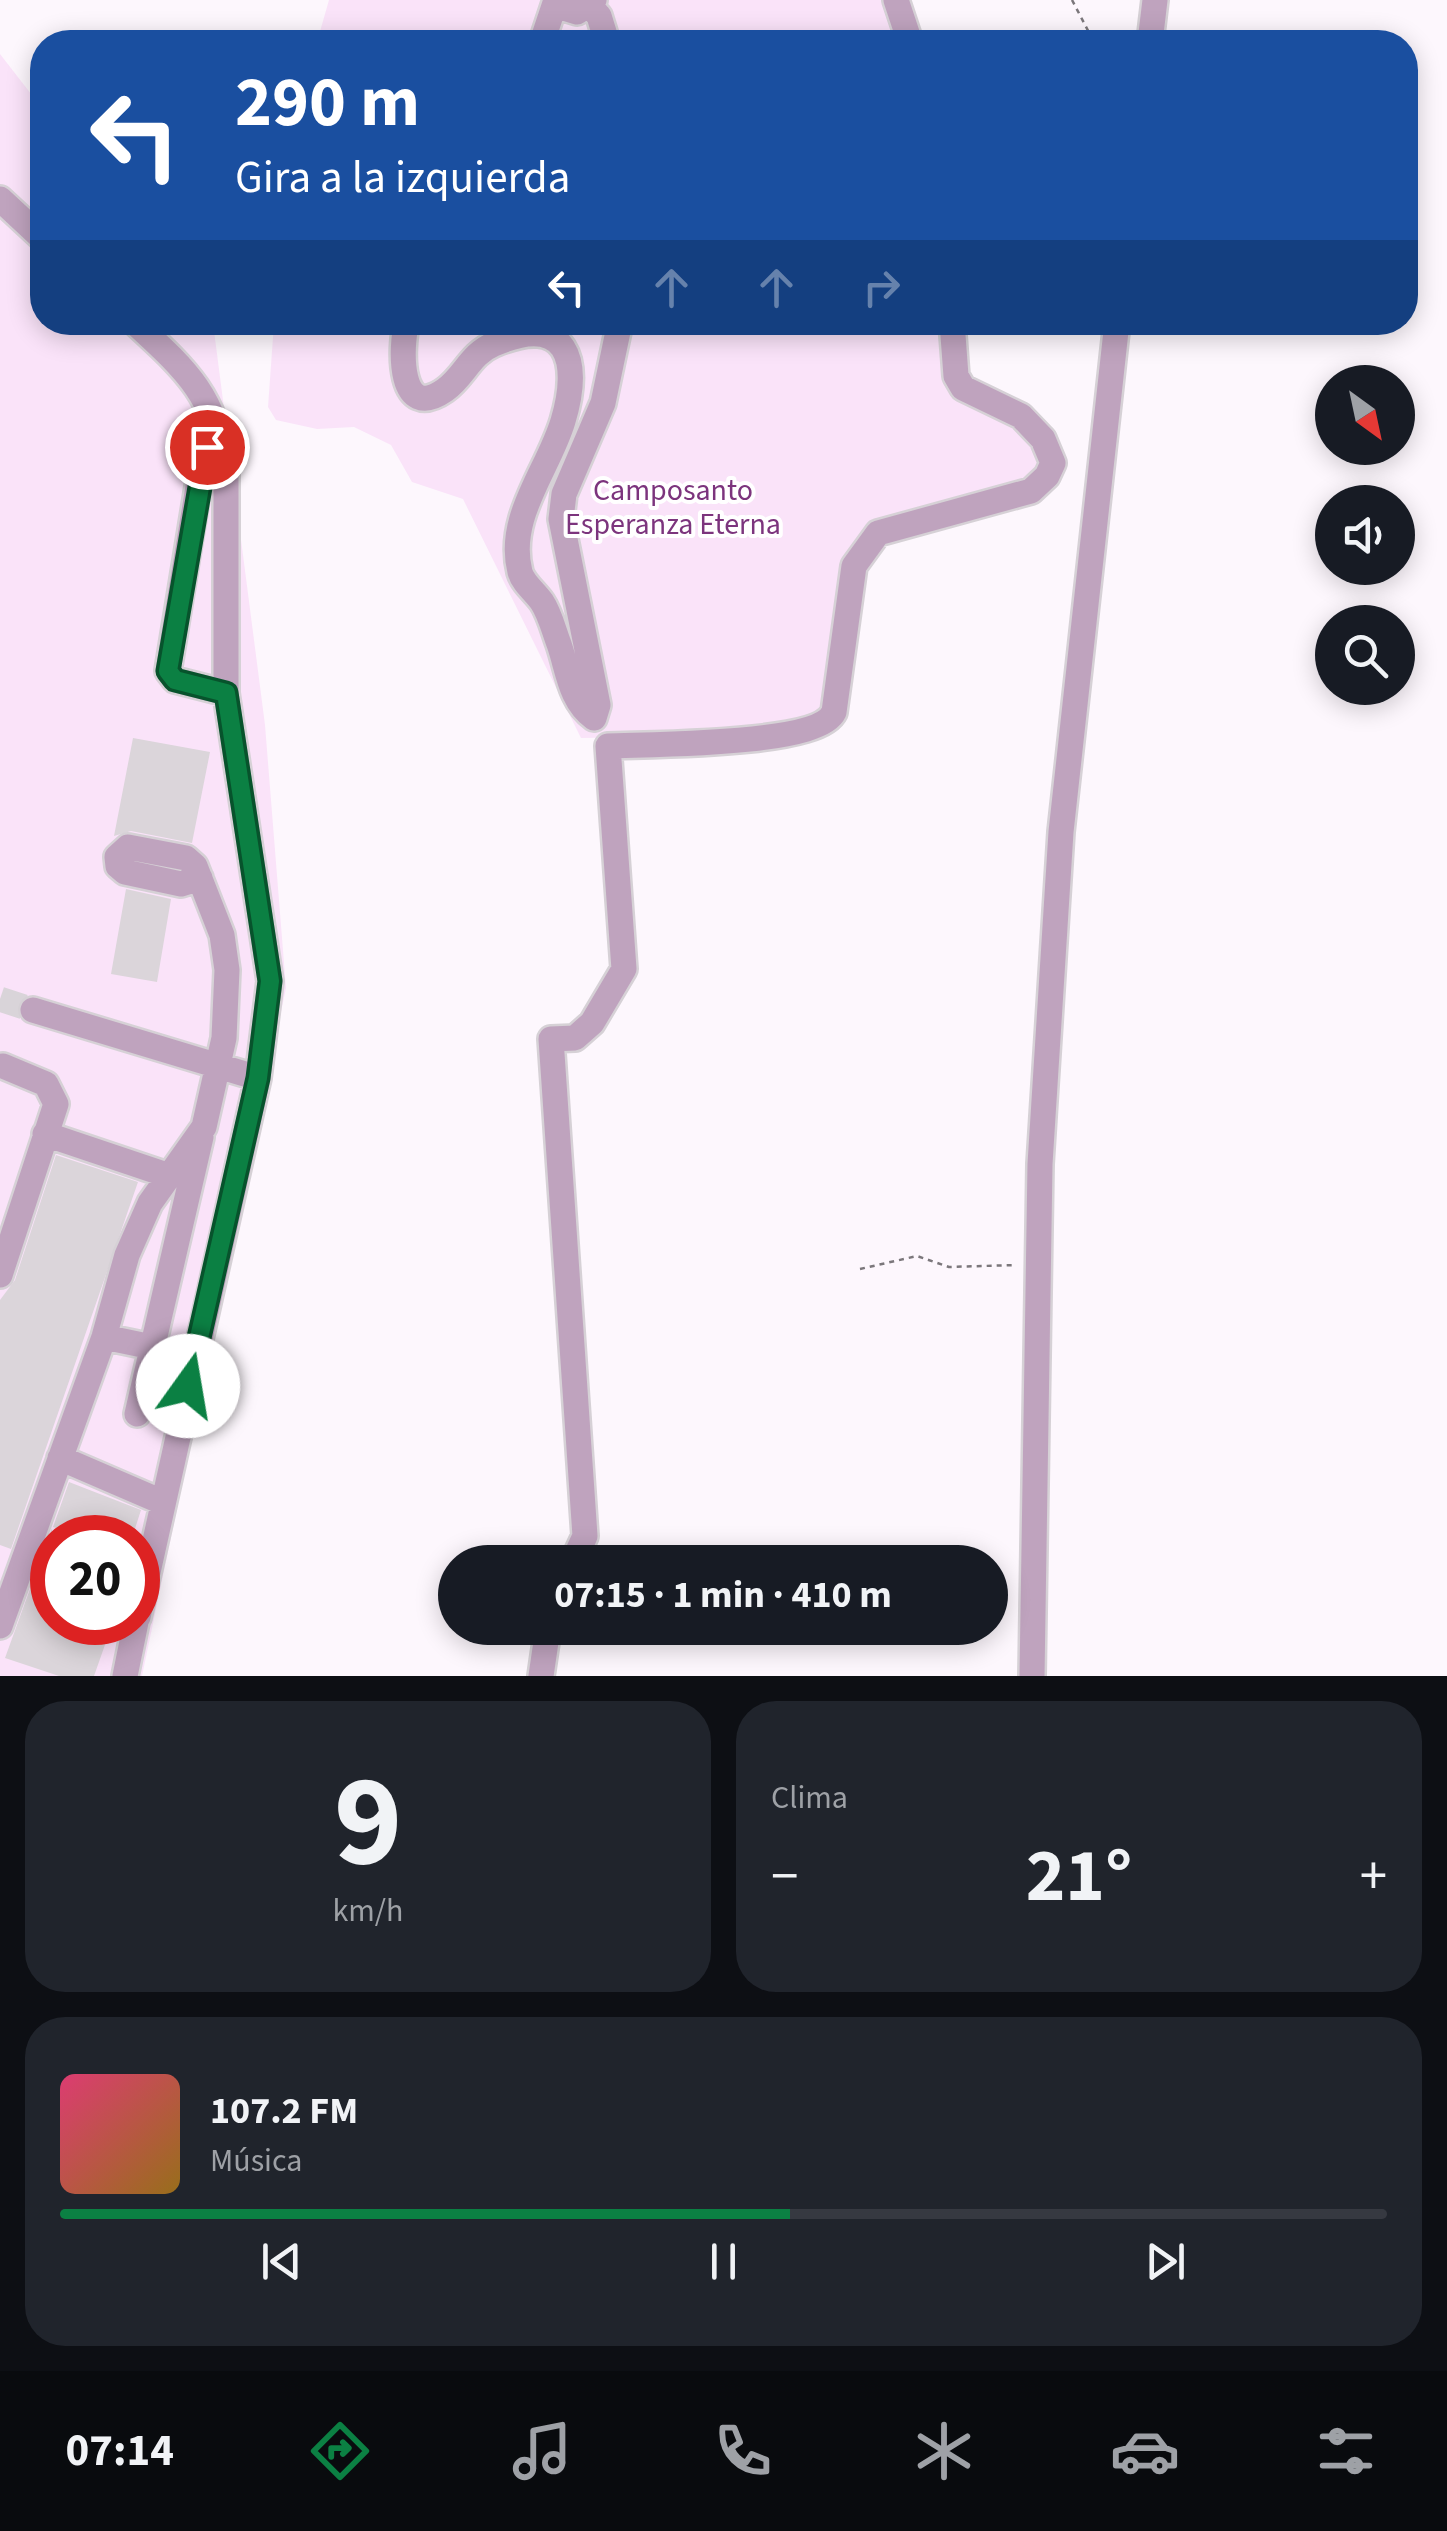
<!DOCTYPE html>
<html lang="es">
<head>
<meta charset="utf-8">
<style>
  body { margin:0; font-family:"Source Sans 3",sans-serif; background:#20242c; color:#f1f3f6; height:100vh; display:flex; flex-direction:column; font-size:38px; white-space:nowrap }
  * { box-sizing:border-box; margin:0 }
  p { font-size:32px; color:#9ea1a6 }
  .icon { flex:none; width:55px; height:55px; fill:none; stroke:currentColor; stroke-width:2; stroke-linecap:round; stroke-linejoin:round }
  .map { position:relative; height:1676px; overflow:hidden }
  .panel { display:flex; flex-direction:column; gap:25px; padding:25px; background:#0d0f14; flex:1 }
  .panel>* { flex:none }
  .hud { position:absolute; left:30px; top:30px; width:1388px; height:305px; border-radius:40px; box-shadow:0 5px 25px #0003; background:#1a4fa0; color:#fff; overflow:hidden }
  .needle { width:65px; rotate:147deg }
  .controls { position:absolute; left:1315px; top:365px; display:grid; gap:20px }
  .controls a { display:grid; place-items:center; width:100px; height:100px; border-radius:50%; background:#171b24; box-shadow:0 5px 25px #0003; font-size:50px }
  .speed { position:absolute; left:30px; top:1515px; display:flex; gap:20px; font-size:50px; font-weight:700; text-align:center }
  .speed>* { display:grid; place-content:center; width:130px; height:130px; border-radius:50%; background:#171b24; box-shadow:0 5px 25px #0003; line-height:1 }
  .speed .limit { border:15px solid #d22; background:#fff; color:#111 }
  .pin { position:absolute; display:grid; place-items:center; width:85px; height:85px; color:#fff; margin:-42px; border:5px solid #fff; border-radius:50%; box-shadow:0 2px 10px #0007 }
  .me { position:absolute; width:110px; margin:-55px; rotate:13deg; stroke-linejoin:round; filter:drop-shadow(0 0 8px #0008) }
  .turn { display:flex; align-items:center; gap:35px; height:210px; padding:0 40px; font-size:45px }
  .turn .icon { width:130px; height:130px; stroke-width:2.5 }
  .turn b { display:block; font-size:70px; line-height:85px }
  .lanes { display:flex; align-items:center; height:95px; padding:0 40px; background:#0003; justify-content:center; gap:50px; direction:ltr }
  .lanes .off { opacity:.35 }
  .big { font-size:75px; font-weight:700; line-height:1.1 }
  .panel .tile { flex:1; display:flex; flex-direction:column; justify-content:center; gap:15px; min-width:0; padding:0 35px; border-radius:40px; background:#20242c }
  .panel .dial { align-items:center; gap:0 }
  .dial b { font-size:130px; line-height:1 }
  .song { display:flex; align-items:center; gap:30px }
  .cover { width:120px; height:120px; border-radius:15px; background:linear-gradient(135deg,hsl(340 70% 55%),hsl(40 70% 35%)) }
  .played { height:10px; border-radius:5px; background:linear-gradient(90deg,#0b8043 55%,#363941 55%) }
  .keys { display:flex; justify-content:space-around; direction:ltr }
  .heat { display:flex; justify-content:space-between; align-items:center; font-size:55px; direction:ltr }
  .panel .tiles { flex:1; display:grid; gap:25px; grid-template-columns:1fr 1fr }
  .tile:last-child { grid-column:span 2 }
  .trip { position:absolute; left:438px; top:1545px; width:570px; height:100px; border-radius:50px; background:#171b24; box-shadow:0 5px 25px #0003; font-weight:700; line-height:100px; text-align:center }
  .dock { display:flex; height:160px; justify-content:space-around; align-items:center; background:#090b0e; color:#9ea1a6 }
  .dock .icon { width:70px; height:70px }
  .dock .selected { color:#0b8043 }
  .dock b { font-size:45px; color:#f1f3f6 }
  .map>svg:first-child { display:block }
  .green { fill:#fae3f9; fill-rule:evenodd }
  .building { fill:#dbd5da }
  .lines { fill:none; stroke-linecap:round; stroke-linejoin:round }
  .minor-tunnel { stroke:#d9d4d9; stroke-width:25; stroke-dasharray:25 12; stroke-linecap:butt }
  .minor-casing { stroke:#d6d1d6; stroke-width:30 }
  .path { stroke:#7b777b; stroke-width:2.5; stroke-dasharray:5 5; stroke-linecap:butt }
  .minor { stroke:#bfa3be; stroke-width:25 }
  .route-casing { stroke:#07532c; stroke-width:25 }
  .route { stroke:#0b8043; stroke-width:18 }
  .labels { text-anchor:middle; stroke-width:8; stroke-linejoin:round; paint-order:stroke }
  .park-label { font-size:30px; fill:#7c347d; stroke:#fff }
</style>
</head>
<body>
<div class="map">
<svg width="1447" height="1676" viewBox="0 0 1447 1676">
  <rect width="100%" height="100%" fill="#fdf7fd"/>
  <path class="green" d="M329 0H889L902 42H317Z
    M0 54 42 108V322L213 323 265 725 286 988 142 1676H0ZM52 1538H138V1622H52Z
    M274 323H947L951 382 1036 441 1043 475 868 531 827 711 820 718 714 736 581 738 463 499 412 482 391 445 354 427 317 429 276 420 268 407Z"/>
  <path class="building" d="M133 738 210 752 192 843 131 831 114 836Z
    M126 889 171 899 157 982 111 974Z
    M56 1155 138 1182 11 1549 0 1545V1300L15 1280Z
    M69 1482 141 1510 132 1538H86L53 1527Z
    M52 1528V1622H113L94 1676H59L5 1658Z"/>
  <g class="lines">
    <path class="minor-tunnel" d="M0 999 33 1010"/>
    <g class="minor-casing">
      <path id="minor" d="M896 0 910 42
        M590 6 599 16 607 42
        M542 42 556 0 564 8 577 12 594 0
        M1150 42 1155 0
        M0 199 42 238
        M134 322C186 370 215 395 226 468V693L270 981 258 1078 138 1617
        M407 322C400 347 398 423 445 390 464 377 470 354 494 344 568 312 581 361 563 421 548 471 506 517 520 572 523 583 535 592 542 602 550 614 554 631 559 644 568 670 570 701 594 718L598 705 561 519 564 494 603 403 620 322
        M214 419 199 481 168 671 175 680 226 693
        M33 1010 258 1078
        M45 1134 167 1175
        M0 1275 56 1104 46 1084 3 1066
        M104 1337 152 1347
        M137 1414 201 1137
        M60 1458 162 1502
        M573 1562 585 1536 551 1039 575 1038 592 1023 624 969 608 746C648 744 818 746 834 712L854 566 878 533 1031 491 1047 476 1053 463 1043 439 1021 416 963 388 956 376 952 322
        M0 1626 104 1337 127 1255 150 1203 204 1127 224 1038 227 970 222 935 195 866 186 858 128 847 117 857 118 866 125 872 181 884 200 878
        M125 1676 136 1622
        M541 1676 548 1628
        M1032 1676 1040 1164 1061 832 1117 322"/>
    </g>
    <path class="path" d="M1072 0 1094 42
      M860 1269 917 1256 949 1267 1016 1265"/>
    <use href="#minor" class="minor"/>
  </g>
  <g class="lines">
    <g class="route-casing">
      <path id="route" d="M188 1386 258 1078 270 981 226 693 175 680 168 671 207 447"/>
    </g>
    <use href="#route" class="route"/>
  </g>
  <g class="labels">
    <g class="park-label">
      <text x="673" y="500">Camposanto<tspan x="673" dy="34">Esperanza Eterna</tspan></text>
    </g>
  </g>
</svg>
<div class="controls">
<a><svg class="needle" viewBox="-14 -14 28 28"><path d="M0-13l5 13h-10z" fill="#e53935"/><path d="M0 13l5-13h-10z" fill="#9ea1a6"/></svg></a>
<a><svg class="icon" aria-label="sound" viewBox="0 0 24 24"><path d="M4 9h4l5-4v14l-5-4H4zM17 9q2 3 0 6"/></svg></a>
<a><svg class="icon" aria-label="search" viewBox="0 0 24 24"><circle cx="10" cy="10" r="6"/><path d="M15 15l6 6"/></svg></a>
</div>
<div class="speed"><div class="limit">20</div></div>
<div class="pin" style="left:207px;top:447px;background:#d93025"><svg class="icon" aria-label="arrive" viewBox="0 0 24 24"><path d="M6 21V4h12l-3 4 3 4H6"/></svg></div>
<svg class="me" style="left:188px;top:1386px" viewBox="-20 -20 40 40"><circle r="19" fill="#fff"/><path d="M0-13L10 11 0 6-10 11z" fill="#0b8043"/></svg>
<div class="trip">07:15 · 1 min · 410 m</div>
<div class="hud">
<div class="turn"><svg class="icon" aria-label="left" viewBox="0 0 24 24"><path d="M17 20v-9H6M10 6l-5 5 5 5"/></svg><div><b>290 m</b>Gira a la izquierda</div></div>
<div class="lanes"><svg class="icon" aria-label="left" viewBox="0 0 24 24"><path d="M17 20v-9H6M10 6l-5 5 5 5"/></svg><svg class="icon off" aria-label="ahead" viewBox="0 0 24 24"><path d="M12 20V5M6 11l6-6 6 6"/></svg><svg class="icon off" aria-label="ahead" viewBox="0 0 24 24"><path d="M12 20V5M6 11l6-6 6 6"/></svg><svg class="icon off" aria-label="right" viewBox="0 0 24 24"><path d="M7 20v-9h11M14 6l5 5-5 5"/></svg></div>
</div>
</div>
<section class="panel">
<div class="tiles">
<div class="tile dial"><b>9</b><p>km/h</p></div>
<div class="tile"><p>Clima</p>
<div class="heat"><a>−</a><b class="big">21°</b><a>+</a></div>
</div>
<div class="tile">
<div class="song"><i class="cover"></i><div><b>107.2 FM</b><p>Música</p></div></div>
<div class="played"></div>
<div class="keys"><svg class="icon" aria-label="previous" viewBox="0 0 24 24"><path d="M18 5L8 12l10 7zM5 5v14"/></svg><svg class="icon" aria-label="pause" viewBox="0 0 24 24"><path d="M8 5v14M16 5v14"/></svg><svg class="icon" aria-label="next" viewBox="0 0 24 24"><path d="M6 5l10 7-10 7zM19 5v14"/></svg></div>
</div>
</div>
</section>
<nav class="dock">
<b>07:14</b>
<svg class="icon selected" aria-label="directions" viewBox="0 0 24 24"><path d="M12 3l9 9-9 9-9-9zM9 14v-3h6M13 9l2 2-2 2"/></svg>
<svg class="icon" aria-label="music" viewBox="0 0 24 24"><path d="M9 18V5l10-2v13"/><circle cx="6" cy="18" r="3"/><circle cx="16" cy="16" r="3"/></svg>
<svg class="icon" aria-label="phone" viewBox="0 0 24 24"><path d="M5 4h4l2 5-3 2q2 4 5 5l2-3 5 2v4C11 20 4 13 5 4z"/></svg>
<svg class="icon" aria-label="climate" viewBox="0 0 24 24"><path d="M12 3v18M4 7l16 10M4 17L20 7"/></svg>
<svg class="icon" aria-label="car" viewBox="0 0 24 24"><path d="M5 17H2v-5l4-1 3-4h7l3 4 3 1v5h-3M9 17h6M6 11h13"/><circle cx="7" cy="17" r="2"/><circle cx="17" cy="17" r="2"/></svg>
<svg class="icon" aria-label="filters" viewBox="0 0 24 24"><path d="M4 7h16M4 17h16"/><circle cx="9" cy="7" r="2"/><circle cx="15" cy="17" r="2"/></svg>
</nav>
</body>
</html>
